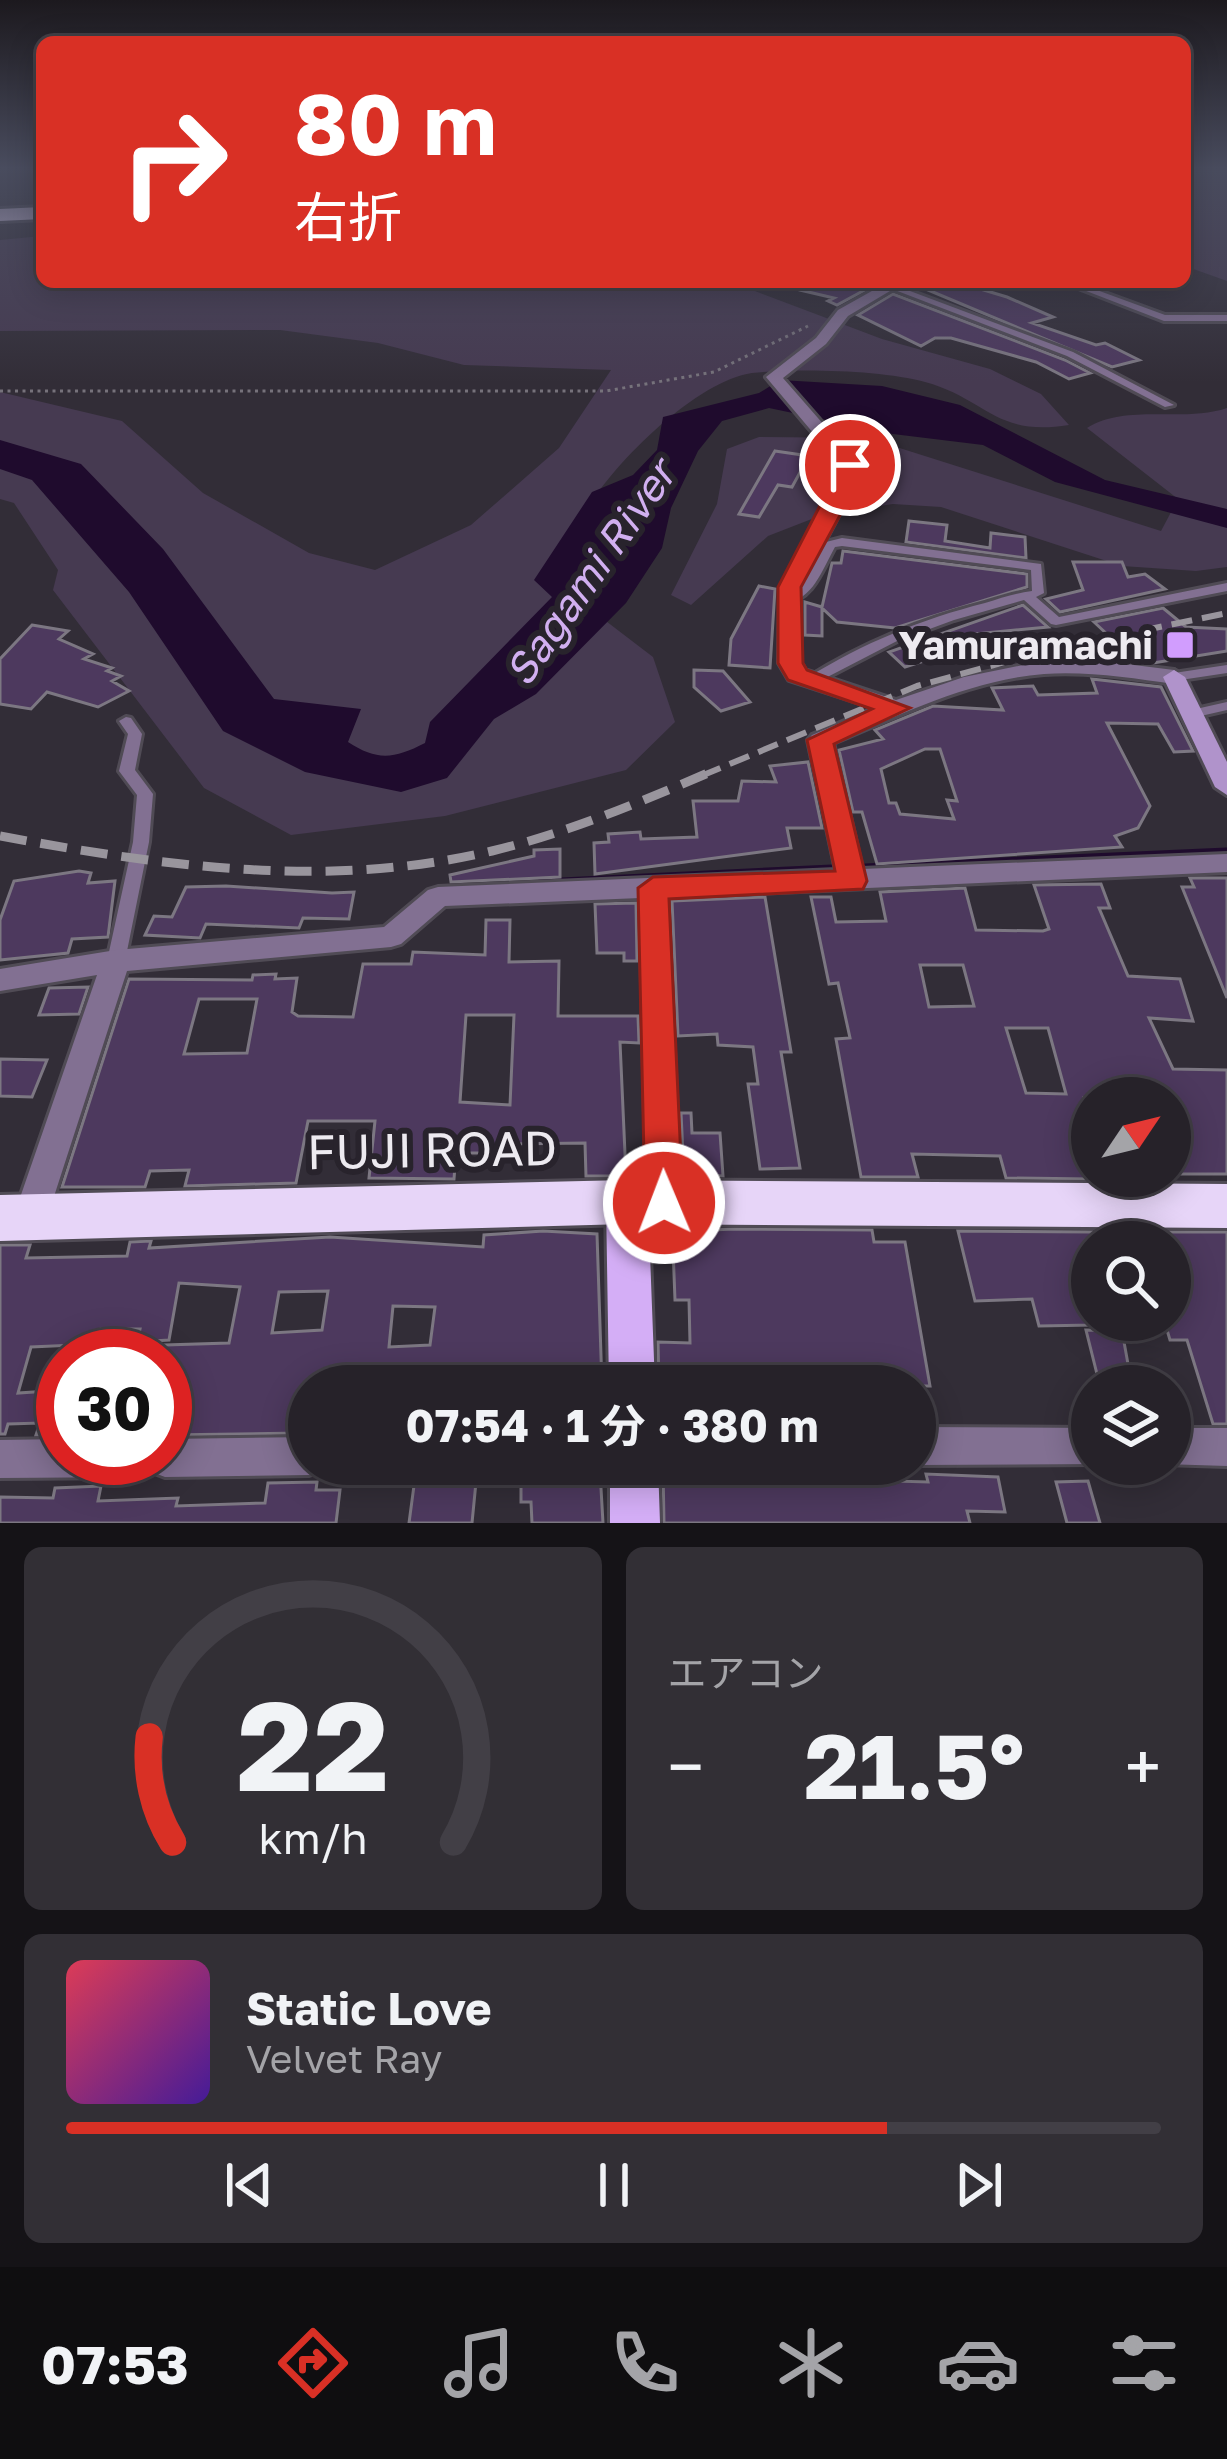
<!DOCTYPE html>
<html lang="ja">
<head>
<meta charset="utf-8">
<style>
  body { margin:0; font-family:"Golos Text","Noto Sans JP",sans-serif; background:#322f35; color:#f1f3f6; height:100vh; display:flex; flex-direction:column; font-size:45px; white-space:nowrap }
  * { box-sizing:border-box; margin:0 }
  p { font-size:39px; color:#a4a4a8 }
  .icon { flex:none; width:66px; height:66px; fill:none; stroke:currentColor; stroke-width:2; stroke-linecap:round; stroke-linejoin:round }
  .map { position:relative; height:1523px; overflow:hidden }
  .drawer { display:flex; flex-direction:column; gap:24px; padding:24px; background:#151317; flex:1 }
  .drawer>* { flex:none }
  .top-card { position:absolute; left:36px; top:36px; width:1155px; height:252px; border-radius:18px; box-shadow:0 6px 30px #0003,0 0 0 3px #423f46; background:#d93025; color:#fff; overflow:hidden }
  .needle { width:78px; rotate:55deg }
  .controls { position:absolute; left:1071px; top:1077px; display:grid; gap:24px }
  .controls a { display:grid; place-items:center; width:120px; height:120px; border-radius:50%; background:#262229; box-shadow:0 6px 30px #0003,0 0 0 3px #423f46; font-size:60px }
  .speed { position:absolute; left:36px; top:1329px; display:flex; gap:24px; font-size:60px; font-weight:700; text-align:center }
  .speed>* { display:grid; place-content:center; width:156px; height:156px; border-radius:50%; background:#262229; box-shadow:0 6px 30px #0003,0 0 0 3px #423f46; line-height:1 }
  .speed .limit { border:18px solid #d22; background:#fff; color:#111 }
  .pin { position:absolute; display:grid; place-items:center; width:102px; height:102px; color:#fff; margin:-51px; border:6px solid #fff; border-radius:50%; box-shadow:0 3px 12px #0007 }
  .me { position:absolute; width:132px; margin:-66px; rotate:359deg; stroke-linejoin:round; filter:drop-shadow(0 0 9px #0008) }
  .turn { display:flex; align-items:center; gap:42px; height:252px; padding:0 60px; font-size:54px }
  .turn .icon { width:156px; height:156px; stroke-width:2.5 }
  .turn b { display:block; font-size:84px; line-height:102px }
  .big { font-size:90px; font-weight:700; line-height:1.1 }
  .drawer .widget { flex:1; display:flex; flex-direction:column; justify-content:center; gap:18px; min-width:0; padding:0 42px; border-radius:18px; background:#322f35 }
  .drawer .dial { align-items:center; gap:0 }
  .dial svg { height:312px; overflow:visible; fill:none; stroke:#423f46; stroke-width:7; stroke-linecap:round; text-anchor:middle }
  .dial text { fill:#f1f3f6; stroke:none }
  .song { display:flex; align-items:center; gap:36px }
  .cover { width:144px; height:144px; border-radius:18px; background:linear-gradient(135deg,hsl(350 70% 55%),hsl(260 70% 35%)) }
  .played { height:12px; border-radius:6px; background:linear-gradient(90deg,#d93025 75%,#423f46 75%) }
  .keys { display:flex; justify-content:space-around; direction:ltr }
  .heat { display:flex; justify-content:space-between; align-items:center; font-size:66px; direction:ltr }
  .drawer .tiles { flex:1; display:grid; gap:24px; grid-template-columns:1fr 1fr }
  .widget:last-child { grid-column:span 2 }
  .trip { position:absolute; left:288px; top:1365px; width:648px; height:120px; border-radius:60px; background:#262229; box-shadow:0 6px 30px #0003,0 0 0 3px #423f46; font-weight:700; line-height:120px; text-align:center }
  .dock { display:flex; height:192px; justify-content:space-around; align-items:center; background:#0f0e10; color:#a4a4a8 }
  .dock .icon { width:84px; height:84px }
  .dock .active { color:#d93025 }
  .dock b { font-size:54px; color:#f1f3f6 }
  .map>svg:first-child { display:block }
  .green { fill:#463a51 }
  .water { fill:#1f0b2d }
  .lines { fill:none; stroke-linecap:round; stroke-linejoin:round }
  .stream { stroke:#1f0b2d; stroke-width:9 }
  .building { fill:#4d395e; stroke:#7c7782; stroke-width:3; fill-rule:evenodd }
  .lane-casing { stroke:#504b55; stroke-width:6 }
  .street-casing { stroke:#504b55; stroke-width:6 }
  .secondary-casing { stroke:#504b55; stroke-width:6 }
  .primary-casing { stroke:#504b55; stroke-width:6 }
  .highway-casing { stroke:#504b55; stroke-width:6 }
  .path-far1 { stroke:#76727b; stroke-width:3; stroke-dasharray:3 4.5; stroke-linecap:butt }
  .path { stroke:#76727b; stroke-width:4.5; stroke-dasharray:6 8; stroke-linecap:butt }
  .lane { fill:#827092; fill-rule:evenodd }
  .street { fill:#827092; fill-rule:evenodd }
  .secondary { fill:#b093cb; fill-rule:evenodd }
  .primary { fill:#d4aef6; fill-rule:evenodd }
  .highway { fill:#e7d5f8; fill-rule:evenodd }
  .rail-far1 { stroke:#99959d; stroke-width:6; stroke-dasharray:21 10; stroke-linecap:butt }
  .rail { stroke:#99959d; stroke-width:9; stroke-dasharray:27 14; stroke-linecap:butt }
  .route { fill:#d93025; stroke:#8d1f18; stroke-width:3 }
  .poi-dot { fill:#d19dfe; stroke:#28232c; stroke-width:4.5 }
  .labels { text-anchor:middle; stroke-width:12; stroke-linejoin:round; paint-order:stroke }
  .poi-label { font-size:39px; font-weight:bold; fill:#edeaf0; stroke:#28232c; text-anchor:end }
  .water-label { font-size:42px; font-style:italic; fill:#d1aff0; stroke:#28232c }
  .near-street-label { font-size:48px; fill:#edeaf0; stroke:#28232c }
</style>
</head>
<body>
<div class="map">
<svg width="1227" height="1523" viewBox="0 0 1227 1523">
  <rect width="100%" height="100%" fill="#322d37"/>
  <path class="green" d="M1196 169H1227V281L1185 266V173Z
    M42 236V282H731L882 339 990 369 1041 394 1069 425C995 437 987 399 925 382 883 370 796 368 752 373 695 381 607 469 582 518 572 539 569 567 564 589L653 657 675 722 626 770 445 816 291 835 204 788 53 590 58 570 14 503 0 499V392L122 421 203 493 309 553 375 570 471 525 559 448 611 370 464 365 378 343 280 330 0 331V240Z
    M1227 408V567L1196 571 1122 566 941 507 893 504 822 515 768 536 691 605 671 595 717 504 727 449 759 437 868 438 1161 531 1178 499 1087 428C1127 403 1183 423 1227 408Z"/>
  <path class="water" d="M780 380 882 386 960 405 1105 480 1227 509V528L1055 482 983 445 893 434 769 408 722 421 698 451 671 508 662 548 626 603 536 694 494 719 447 778 401 792 305 772 223 731 129 592 32 480 0 469V440L81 464 163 549 274 699 361 709 348 742C377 761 394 759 425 743L430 722 552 597 534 580 592 492 633 475 657 450 663 417 759 393Z"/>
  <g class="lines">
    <path class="stream" d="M865 868 1227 852
      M541 883 832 869"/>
  </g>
  <path class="building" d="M801 282H870L872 286 837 305 828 301 834 298 800 290Z
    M909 282H957L1007 297 1053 317 1032 323 1096 345 1105 343 1139 360 1112 367Z
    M893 294 1065 360 1090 373 1069 379 1036 362 951 338H935L921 346 858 315Z
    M775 451 809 456 792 487 778 485 759 517 739 514Z
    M909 521 947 525 945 541 990 548 991 533 1025 537 1026 558 906 542Z
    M843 551 1027 574V587L895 628 837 622 822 608V636L805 635V602L822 607 832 563H841Z
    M1073 562H1122L1128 577 1145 574 1165 589 1060 612 1046 599 1083 590Z
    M759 586 775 589 770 668 729 665 731 639Z
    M1023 605 1048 627 964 635 968 647 905 667 889 652Z
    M1163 608 1186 627 1227 629V651L1153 663 1108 654 1125 651 1094 622Z
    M32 625 68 631 59 639 93 654 84 659 112 668 107 671 121 676 112 681 129 691 98 707 47 692 31 709 0 704V659Z
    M694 670 723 671 750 702 721 711 694 687Z
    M1092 679 1161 687 1193 751 1174 752 1158 724 1107 723 1150 806 1138 828 1115 836 1122 847 877 864 862 812H853L839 750 883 739 875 730 933 706 1003 710 992 688 1033 686 1038 695 1097 693ZM925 749H940L957 801 947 800 954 819 900 814 896 803H889L881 769Z
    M808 762 822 828H787L791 848 595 874 594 843 609 842 608 834 640 832 641 839 697 837 693 801H738L742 781 776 782 770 766Z
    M560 849V877L451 882 450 875 534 856V850Z
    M79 871 91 873 88 883 115 881 108 937 72 939 68 953 0 960V920L14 881Z
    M1190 878H1227V998L1182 887H1194Z
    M1101 884 1110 908H1099L1128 976 1180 979 1193 1021 1149 1018 1173 1069 1227 1070V1174H1170V1098H1084L1092 1127V1179L1006 1178 1000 1156 912 1154 918 1177H861L836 1039 850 1038 838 983 829 984 811 897H831L836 922 886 921 880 892 965 888 976 930 1043 931 1049 929 1034 885ZM920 965H963L974 1006 929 1007ZM1006 1028H1048L1066 1094 1026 1093Z
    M226 886 332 893 354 892 349 919 303 918 299 928 206 924 200 938 145 935 154 916 172 917 186 887Z
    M765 897 791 1052H781L800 1168 760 1169 748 1084H758L753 1047 718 1045 717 1034 678 1036 672 901Z
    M636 903 637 961H624V953H597L595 904Z
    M486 920H510L509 962 559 961 558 1016H638L639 1043 620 1042 626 1176H586L585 1143 503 1144V1153H456L454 1179 369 1178 375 1121H308L296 1183 185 1186 189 1170 150 1171 145 1187H62L129 979 252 980 253 975 276 974 275 979 297 978 292 1012 298 1016 353 1017 363 964H411L413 952 485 955ZM199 999H257L247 1053 184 1054ZM466 1015H514L510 1105 460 1102Z
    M88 987 79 1014 39 1015 49 988Z
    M0 1059 47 1060 32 1097 0 1096Z
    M681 1113H691L692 1133H720L723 1176 684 1174Z
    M734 1229 872 1230 874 1242H905L930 1386H863L861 1373H785L786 1386H659L658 1342 690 1343 689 1300H675L673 1248H690V1231Z
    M543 1231 597 1234 602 1386H477L478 1371 433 1369 432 1386H306L301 1433 165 1435V1345L229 1343 240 1287 179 1283 169 1340 137 1342 140 1329H101L94 1355 71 1356 74 1345 31 1347 18 1393 63 1390V1435H36L40 1423 8 1424 5 1434H0V1245H30L26 1258 127 1256 130 1242 151 1241 149 1248 330 1237 483 1247 484 1235ZM328 1291 322 1330 272 1333 279 1292ZM393 1306 435 1307 430 1345 389 1347Z
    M958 1231 1092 1232V1325L1039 1326 1032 1299 975 1301Z
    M1170 1232H1227V1424H1213L1187 1340H1170L1164 1320H1170Z
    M1086 1330 1122 1331 1132 1386H1100Z
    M663 1468H751L752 1477 928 1482 926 1474 998 1477 1005 1512 967 1511 970 1523H664Z
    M435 1470 477 1472 472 1523H409L415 1478H434Z
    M600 1471 603 1523H532L531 1502H521V1475Z
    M1088 1481 1100 1523H1067L1056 1482Z
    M317 1482 316 1490H340L336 1523H0V1497L53 1498 55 1488 101 1486 98 1501 178 1498 176 1506 265 1503 268 1483Z"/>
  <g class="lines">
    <g class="lane-casing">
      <path id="lane" d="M874 282H886L1073 352 1174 405 1165 407 1067 356Z
        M1063 282H1075L1165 315H1227V321H1164Z
        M842 538 1041 564 1044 593 1036 597 1059 617 1227 583V591L1056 625 1051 624 1024 600 954 620 897 641 812 685 807 684 805 681 807 678C863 643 922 619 985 603 1001 598 1016 593 1032 591L1031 570 842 546 835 547C822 570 813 600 785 603L784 600 796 591 826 542Z
        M1227 665V673L1174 681 1167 677 1174 673Z
        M1227 702V710L1192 718 1185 714 1187 711Z
        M126 717 131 718 142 734 135 770 153 794 149 842 125 961 122 966 116 968 110 966 107 961 133 842 137 795 119 771 128 734 119 721Z"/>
    </g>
    <g class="street-casing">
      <path id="street" d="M888 282H905L848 316 826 344 783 378 859 465 855 484 800 588 801 663 805 670 896 700 964 677 1043 661 1118 663 1174 670 1185 677 1174 684C1131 678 1088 671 1044 674 970 680 900 715 833 743L862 869 1227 854V872L667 897 681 1203 676 1214 664 1218 652 1214 647 1203 640 898 445 906 401 944 391 947 127 971 47 1218 42 1229 30 1233 18 1229 13 1218 97 975 0 991V969L116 950 384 927 428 890 438 887 836 870 808 740 812 735 875 708 789 680 779 663 780 588 837 484 841 466 766 377 816 338 838 310Z
        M915 1427 1092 1428V1464H1098L915 1465 912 1464H915Z
        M1170 1428H1227V1466L1164 1464H1170Z
        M309 1437V1464H325L323 1470 309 1475 165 1477 152 1472 140 1477 0 1478V1440L63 1439V1458H165V1439Z"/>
    </g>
    <g class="secondary-casing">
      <path id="secondary" d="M1174 670 1185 677 1227 762V795L1215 787 1163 677Z"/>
    </g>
    <g class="primary-casing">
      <path id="primary" d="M627 1183 642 1189 648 1202 655 1386H609L606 1202 612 1189Z
        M610 1464H658L660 1523H610Z"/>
    </g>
    <g class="highway-casing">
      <path id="highway" d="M42 207V219L0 221V209Z
        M627 1180 1227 1184V1228L627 1224 0 1241V1195Z"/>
    </g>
    <path class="path-far1" d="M0 391H606L714 372 808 326"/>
    <path class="path" d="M1044 647 1037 640 1052 637"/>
    <use href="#lane" class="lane"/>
    <use href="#street" class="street"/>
    <use href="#secondary" class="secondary"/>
    <use href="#primary" class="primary"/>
    <use href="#highway" class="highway"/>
    <path class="rail-far1" d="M701 776 917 686 1049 650 1227 613"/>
    <path class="rail" d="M0 836C162 866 329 890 492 851 567 833 638 803 708 773"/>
  </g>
  <linearGradient id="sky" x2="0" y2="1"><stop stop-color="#1c191e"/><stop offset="0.44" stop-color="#494c5e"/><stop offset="1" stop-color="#494c5e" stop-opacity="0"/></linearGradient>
  <rect width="1227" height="382" fill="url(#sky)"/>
  <path class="route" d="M843 461 861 465 857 484 801 587 803 663 807 670 910 708 834 744 867 881 863 889 669 899 683 1203 678 1215 664 1220 651 1215 645 1203 638 888 653 877 835 871 807 740 872 709 788 680 778 663V587Z"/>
  <rect class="poi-dot" x="1165" y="630" width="30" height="30" rx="6"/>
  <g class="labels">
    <g class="poi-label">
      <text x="1153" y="659">Yamuramachi</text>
    </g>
    <g class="water-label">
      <text transform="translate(590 573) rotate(-55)" y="15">Sagami River</text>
    </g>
    <g class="near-street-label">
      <text transform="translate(432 1150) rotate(-1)" y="17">FUJI ROAD</text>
    </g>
  </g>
</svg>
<div class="controls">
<a><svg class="needle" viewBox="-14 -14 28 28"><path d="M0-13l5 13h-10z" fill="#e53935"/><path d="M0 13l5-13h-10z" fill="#a4a4a8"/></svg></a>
<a><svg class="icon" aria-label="search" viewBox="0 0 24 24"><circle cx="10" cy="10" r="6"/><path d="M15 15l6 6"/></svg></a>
<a><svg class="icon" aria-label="layers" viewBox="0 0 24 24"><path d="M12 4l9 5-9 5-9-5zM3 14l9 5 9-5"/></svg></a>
</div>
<div class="speed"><div class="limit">30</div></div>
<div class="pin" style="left:850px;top:465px;background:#d93025"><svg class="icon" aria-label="arrive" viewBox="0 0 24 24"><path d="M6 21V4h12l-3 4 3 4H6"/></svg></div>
<svg class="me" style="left:664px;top:1203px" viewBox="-20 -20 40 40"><circle r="17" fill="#d93025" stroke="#fff" stroke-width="3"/><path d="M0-11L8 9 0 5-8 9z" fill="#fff"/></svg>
<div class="trip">07:54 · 1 分 · 380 m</div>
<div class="top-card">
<div class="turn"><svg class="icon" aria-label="right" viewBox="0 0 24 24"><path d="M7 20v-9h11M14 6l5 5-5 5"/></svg><div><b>80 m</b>右折</div></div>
</div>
</div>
<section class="drawer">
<div class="tiles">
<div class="widget dial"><svg viewBox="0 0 100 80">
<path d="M14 69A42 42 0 1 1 86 69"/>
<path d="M14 69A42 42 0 0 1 8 42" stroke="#d93025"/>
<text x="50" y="56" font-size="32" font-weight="700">22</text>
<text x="50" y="72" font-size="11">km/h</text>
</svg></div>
<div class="widget"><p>エアコン</p>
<div class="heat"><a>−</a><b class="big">21.5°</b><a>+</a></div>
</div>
<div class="widget">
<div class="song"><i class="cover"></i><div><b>Static Love</b><p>Velvet Ray</p></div></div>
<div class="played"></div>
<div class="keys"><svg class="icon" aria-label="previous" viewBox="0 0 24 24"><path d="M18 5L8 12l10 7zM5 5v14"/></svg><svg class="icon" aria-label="pause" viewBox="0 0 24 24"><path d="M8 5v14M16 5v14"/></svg><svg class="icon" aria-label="next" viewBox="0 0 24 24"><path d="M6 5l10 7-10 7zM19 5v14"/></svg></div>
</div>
</div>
</section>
<nav class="dock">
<b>07:53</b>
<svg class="icon active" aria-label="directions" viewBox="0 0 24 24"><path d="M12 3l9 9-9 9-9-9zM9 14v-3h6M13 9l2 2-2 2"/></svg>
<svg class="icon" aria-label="music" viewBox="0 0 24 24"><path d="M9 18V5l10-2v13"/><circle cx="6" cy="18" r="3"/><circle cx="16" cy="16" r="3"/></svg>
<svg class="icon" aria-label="phone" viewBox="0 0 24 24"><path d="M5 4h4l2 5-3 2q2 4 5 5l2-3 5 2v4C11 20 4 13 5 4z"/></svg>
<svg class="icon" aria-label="climate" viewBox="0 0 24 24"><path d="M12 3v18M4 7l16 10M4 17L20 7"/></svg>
<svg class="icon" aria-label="car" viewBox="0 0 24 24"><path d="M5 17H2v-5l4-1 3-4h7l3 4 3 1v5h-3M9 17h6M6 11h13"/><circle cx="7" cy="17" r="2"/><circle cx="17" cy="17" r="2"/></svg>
<svg class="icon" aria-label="filters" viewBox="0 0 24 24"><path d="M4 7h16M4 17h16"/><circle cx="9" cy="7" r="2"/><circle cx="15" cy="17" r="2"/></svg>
</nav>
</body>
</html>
